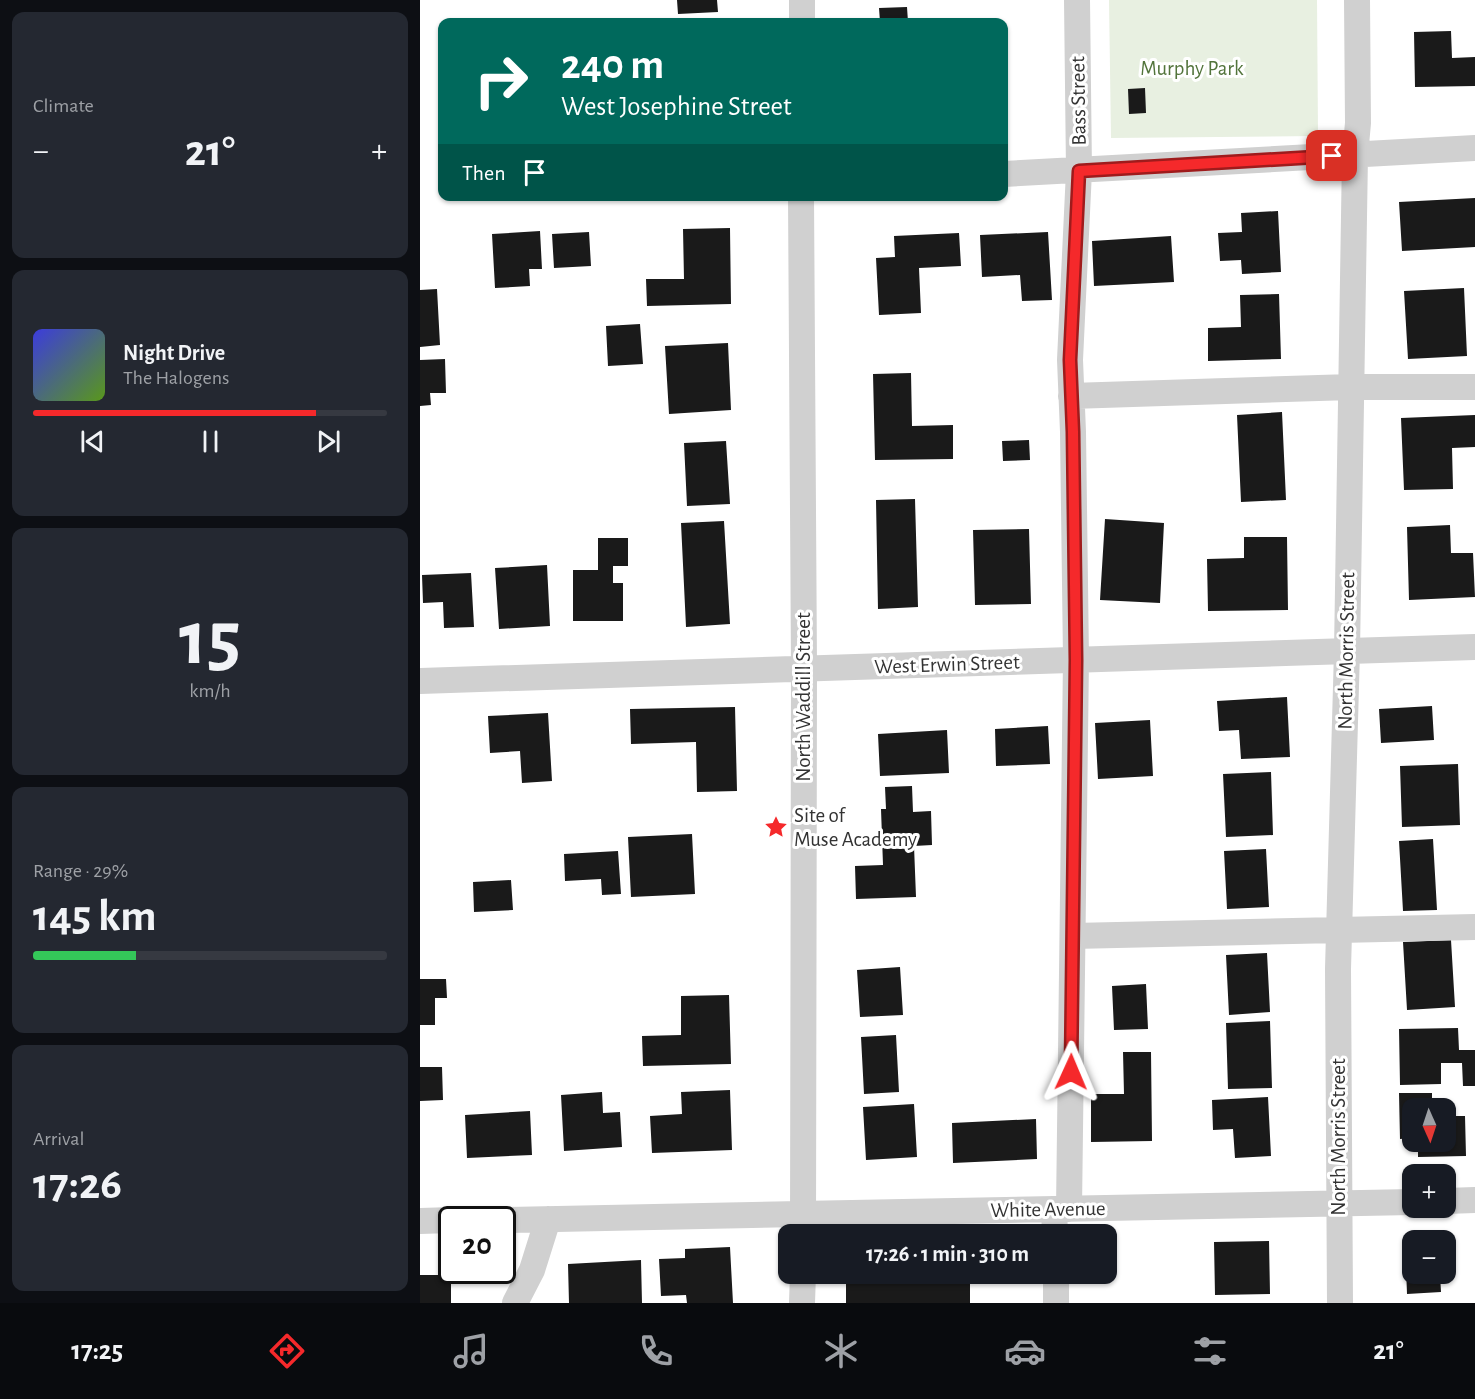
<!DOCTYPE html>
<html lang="en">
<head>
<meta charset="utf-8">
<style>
  body { margin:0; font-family:"Alegreya Sans",sans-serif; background:#242831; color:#f1f3f6; height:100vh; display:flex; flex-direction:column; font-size:22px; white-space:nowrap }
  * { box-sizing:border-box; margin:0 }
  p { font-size:20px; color:#9ea1a6 }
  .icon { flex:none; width:33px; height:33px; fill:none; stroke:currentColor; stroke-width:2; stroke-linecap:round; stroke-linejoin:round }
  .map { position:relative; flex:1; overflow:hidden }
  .drawer { display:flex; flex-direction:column; gap:12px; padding:12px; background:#0d0f14; width:420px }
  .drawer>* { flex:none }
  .guide { position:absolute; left:18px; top:18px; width:570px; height:183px; border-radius:12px; box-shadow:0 2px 4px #0004; background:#00695c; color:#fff; overflow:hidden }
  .needle { width:39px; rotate:177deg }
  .fabs { position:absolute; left:982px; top:1098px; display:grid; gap:12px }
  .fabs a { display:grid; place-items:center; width:54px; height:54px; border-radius:12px; background:#171b24; box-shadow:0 2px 4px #0004; font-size:30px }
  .speed { position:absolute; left:18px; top:1206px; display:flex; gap:12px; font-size:30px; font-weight:700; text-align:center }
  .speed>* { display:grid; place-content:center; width:78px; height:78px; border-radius:50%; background:#171b24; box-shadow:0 2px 4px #0004; line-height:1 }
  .speed .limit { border:3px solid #111; border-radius:9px; background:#fff; color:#111 }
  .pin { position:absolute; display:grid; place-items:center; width:51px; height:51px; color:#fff; margin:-26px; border-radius:12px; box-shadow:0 3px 9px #0006 }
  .me { position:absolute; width:66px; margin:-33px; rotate:1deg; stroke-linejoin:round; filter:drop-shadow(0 0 4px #0008) }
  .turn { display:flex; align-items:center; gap:21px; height:126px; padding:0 24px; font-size:27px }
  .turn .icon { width:78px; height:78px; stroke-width:2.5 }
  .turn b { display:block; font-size:42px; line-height:51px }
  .then { display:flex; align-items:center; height:57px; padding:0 24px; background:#0003; gap:12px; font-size:22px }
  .big { font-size:45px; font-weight:600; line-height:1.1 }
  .drawer .card { flex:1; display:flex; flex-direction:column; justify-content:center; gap:9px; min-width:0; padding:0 21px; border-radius:12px; background:#242831 }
  .drawer .dial { align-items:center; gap:0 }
  .dial b { font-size:78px; line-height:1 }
  .song { display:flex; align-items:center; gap:18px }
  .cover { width:72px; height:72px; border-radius:9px; background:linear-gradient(135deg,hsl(240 70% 55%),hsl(90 70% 35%)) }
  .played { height:6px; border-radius:3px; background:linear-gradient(90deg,#f5292b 80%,#363941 80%) }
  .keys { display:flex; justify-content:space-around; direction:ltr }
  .heat { display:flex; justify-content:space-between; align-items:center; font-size:33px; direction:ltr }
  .charge { height:9px; border-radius:4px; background:linear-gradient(90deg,#34c759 29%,#363941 0) }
  .trip { position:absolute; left:358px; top:1224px; width:339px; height:60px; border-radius:12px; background:#171b24; box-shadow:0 2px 4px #0004; font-weight:600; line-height:60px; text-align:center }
  .tab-bar { display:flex; height:96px; justify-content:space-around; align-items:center; background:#090b0e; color:#9ea1a6 }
  .tab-bar .icon { width:42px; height:42px }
  .tab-bar .on { color:#f5292b }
  .tab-bar b { font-size:27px; color:#f1f3f6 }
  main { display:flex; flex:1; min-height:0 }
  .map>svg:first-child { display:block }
  .green { fill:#e8f0e1 }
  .building { fill:#1a1a1a }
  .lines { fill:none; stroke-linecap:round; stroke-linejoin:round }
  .minor { stroke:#d0d0d0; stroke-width:26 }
  .route-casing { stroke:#9f1b1c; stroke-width:15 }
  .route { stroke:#f5292b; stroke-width:10 }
  .labels { text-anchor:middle; stroke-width:6; stroke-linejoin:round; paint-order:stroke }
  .park-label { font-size:21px; fill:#52743b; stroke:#fff }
  .street-label { font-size:21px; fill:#333; stroke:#fff }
  .poi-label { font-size:21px; fill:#333; stroke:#fff; text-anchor:start }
</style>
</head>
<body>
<main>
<section class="drawer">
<div class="card"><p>Climate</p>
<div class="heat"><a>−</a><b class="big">21°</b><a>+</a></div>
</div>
<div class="card">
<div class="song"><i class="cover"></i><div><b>Night Drive</b><p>The Halogens</p></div></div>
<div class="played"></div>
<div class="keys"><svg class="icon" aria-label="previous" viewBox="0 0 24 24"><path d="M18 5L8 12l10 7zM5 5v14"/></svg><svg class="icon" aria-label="pause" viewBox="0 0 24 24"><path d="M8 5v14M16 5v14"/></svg><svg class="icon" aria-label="next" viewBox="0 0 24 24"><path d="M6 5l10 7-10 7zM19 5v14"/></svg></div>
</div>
<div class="card dial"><b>15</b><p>km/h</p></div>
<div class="card"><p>Range · 29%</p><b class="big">145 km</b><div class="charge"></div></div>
<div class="card"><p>Arrival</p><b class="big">17:26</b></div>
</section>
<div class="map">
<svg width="1055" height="1303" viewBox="0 0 1055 1303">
  <rect width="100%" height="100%" fill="#fff"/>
  <path class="green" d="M689 0H897L898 136 691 138Z"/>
  <path class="building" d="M257 0H297L298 12 258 14Z
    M487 7 488 22H460L459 8Z
    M1031 31 1032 58 1055 57V86L995 87 994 32Z
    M725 88 726 113 709 114 708 89Z
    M1055 198V247L982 251 979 202Z
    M858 211 861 272 822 274 821 260 800 261 798 233 822 232 821 213Z
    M310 228 311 304 227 306 226 279H264L263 229Z
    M120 231 122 269H109L110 286 75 288 72 234Z
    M169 232 171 266 134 268 132 234Z
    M628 232 632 300 602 301 600 275 562 277 560 235Z
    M539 233 541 266 499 268 501 313 459 315 456 258 475 257 474 236Z
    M751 236 754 282 674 286 672 241Z
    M1044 288 1047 356 988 359 984 291Z
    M17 289 20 345 0 347V290Z
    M859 294 861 359 788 361V328L821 327 820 295Z
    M220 324 223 364 188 366 186 326Z
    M308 343 311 410 249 414 245 346Z
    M25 359 26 393H10L11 405 0 406V360Z
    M491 373 492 426 533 425V459L455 460 453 374Z
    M862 412 866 500 821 502 817 415Z
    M1055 415V447L1032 448 1033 489 984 490 981 418Z
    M609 440 610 460 583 461 582 441Z
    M306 441 310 504 267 506 264 443Z
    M495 499 498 607 458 609 456 500Z
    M685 519 744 523 740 603 680 600Z
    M304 521 310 624 266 627 261 523Z
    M1030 525 1031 553H1053L1055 597 989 600 987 527Z
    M609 529 611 604 555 605 553 530Z
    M824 537H867L868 610 788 611 787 559 824 558Z
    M178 538H208V566H193V583H203V621H153V570H178Z
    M127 565 130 626 79 629 75 568Z
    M51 573 54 627 24 628 23 602 3 603 2 575Z
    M867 697 870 757 821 759 819 730 799 731 797 701Z
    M1012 706 1014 740 961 743 959 709Z
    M315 707 317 791 277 792 276 742 211 744 210 709Z
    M128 713 132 781 102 783 100 751 70 753 68 716Z
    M730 720 733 776 678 779 675 723Z
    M628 726 630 764 576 766 575 729Z
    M527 730 529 773 460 776 458 734Z
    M1038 764 1040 825 982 827 980 766Z
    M851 772 853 835 806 837 803 774Z
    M492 786 493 812 511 811 512 845 494 846 496 897 436 899 435 866 463 865 461 809H466L465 787Z
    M272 834 275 894 211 897 208 837Z
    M1013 839 1017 910 983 911 979 841Z
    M846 849 849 907 807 909 804 851Z
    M198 851 201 894 182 895 181 879 145 881 144 854Z
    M91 880 93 910 54 912 53 882Z
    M1031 940 1035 1007 987 1010 983 942Z
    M847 953 850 1012 809 1015 806 955Z
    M480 967 483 1015 440 1017 437 970Z
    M0 979H26L27 998H15V1025H0Z
    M726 984 728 1029 694 1030 692 986Z
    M309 995 311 1064 223 1066 222 1036 261 1035V996Z
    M850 1021 852 1088 808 1089 806 1023Z
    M1038 1028 1039 1050H1055V1086H1043L1042 1063H1021V1084L980 1085 979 1029Z
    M476 1035 479 1092 444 1094 441 1037Z
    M703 1052H731L732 1141 671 1142V1094H704Z
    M0 1067H22L23 1100 0 1101Z
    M310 1090 312 1150 232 1153 230 1116 262 1114 261 1092Z
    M182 1092 183 1113 200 1112 202 1147 144 1151 141 1095Z
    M979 1093H1012V1108H993V1138L980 1139Z
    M848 1097 851 1156 815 1158 813 1129 793 1130 792 1100Z
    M494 1104 497 1157 446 1160 443 1107Z
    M110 1111 112 1155 47 1158 45 1115Z
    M1026 1116H1045L1046 1156 998 1157V1142H1026Z
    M616 1119 617 1159 533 1163 532 1123Z
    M985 1240H993V1274H1020L1021 1292 987 1294Z
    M849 1241 850 1294 795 1295 794 1242Z
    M310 1247 313 1303H267L266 1295 241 1296 239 1259 265 1258V1249Z
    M221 1260 222 1303H149L148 1264Z
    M426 1274H550V1303H426Z
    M0 1275H31V1303H0Z"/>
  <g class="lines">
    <path class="minor" d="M382 22V0
      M584 174 1055 148
      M381 196 384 668 383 1234
      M651 396 931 387H1055
      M0 681 1055 647
      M653 936 1055 927
      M1026 1201 1055 1200
      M634 1209 635 1234
      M649 1209 656 659 653 432 650 360 659 171 657 0
      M82 1220 993 1202
      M0 1221 32 1220
      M636 1274V1303
      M95 1303 112 1270 128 1219
      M382 1303 383 1274
      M920 1303 918 969 927 651 935 155 938 123 937 0"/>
  </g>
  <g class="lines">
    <g class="route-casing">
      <path id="route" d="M651 1072 656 660 653 432 650 360 659 171 912 156"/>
    </g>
    <use href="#route" class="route"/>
  </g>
  <defs>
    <g id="sight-bare" transform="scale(1.8)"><path d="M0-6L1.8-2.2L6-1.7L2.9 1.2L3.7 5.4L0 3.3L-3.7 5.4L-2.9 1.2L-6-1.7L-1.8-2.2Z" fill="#f5292b" stroke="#fff" stroke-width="2.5" paint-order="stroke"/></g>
  </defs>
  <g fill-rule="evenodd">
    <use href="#sight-bare" x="356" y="827"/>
  </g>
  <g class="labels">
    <g class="park-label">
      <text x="772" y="75">Murphy Park</text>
    </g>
    <g class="street-label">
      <text transform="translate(658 101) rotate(-91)" y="7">Bass Street</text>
      <text transform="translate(926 651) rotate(-89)" y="7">North Morris Street</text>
      <text transform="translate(527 664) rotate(-2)" y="7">West Erwin Street</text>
      <text transform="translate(383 697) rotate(-90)" y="7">North Waddill Street</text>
      <text transform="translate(918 1137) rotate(-90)" y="7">North Morris Street</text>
      <text transform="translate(628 1209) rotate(-1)" y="7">White Avenue</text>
    </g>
    <g class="poi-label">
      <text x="374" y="822">Site of<tspan x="374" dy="24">Muse Academy</tspan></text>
    </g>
  </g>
</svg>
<div class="fabs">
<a><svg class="needle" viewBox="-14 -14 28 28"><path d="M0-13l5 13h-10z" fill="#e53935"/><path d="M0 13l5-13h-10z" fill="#9ea1a6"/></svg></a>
<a>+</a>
<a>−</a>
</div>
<div class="speed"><div class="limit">20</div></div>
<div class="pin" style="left:912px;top:156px;background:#d93025"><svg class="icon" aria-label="arrive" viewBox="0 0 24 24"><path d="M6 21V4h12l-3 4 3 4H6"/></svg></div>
<svg class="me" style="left:651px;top:1072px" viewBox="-20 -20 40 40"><path d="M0-17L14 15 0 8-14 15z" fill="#f5292b" stroke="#fff" stroke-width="4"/></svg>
<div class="trip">17:26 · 1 min · 310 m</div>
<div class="guide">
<div class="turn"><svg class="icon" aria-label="right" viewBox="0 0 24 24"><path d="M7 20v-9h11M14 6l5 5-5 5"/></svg><div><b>240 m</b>West Josephine Street</div></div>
<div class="then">Then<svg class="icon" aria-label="arrive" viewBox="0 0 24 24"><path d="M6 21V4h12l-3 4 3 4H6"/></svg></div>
</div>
</div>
</main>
<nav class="tab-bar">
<b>17:25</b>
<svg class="icon on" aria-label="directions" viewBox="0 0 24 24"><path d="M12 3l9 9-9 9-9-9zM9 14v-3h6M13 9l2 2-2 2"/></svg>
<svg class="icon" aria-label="music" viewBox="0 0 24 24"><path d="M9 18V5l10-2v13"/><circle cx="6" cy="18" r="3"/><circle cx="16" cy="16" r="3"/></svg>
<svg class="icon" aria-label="phone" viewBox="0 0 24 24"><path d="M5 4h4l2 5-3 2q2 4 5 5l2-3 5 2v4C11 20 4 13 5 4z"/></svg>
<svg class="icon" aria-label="climate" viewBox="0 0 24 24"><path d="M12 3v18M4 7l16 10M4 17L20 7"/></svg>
<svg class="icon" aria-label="car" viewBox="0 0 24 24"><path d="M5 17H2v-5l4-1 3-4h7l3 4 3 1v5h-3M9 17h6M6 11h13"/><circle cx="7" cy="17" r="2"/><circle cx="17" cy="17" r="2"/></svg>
<svg class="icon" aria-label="filters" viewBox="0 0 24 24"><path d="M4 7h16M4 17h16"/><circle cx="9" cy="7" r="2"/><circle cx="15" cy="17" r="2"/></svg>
<b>21°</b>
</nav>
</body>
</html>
